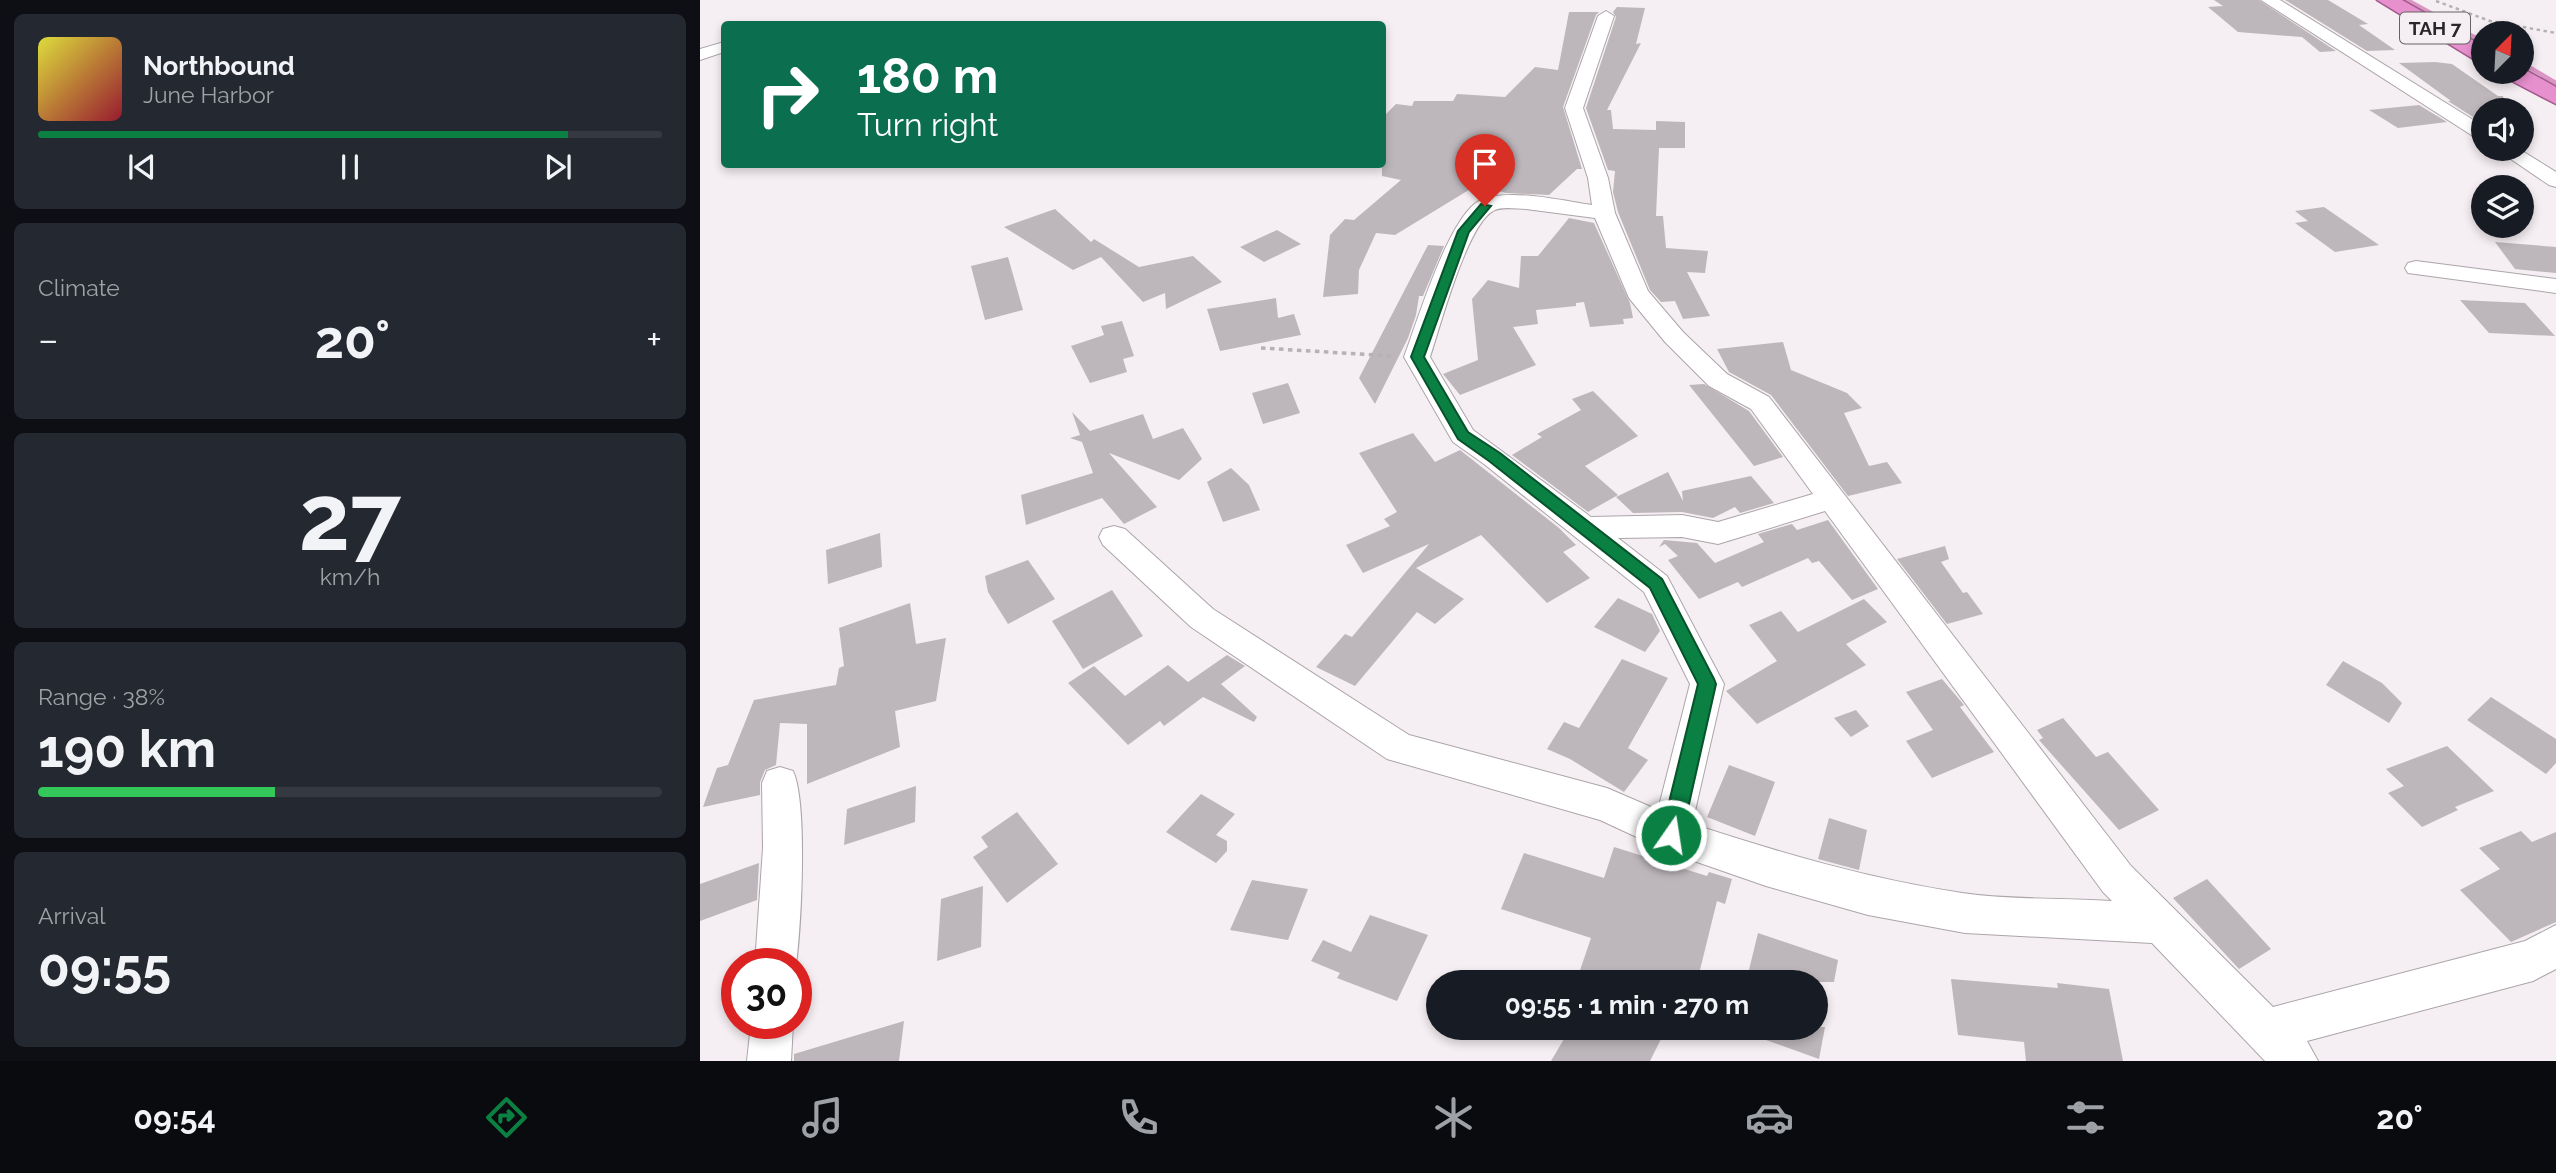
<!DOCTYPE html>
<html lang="en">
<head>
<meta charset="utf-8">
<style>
  body { margin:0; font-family:Raleway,sans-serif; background:#242831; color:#f1f3f6; height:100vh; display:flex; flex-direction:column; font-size:26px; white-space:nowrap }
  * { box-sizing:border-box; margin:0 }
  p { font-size:23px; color:#9ea1a6 }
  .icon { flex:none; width:38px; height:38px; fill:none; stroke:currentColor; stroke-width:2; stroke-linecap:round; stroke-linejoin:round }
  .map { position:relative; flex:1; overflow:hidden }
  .side { display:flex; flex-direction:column; gap:14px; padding:14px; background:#0d0f14; width:700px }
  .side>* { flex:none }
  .top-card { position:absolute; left:21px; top:21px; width:665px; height:147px; border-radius:7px; box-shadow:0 4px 10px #0003; background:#0b6e4f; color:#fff; overflow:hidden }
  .needle { width:46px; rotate:24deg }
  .buttons { position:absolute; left:1771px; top:21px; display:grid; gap:14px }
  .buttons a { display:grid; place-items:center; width:63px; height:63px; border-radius:50%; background:#171b24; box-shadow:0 4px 10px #0003; font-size:35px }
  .speed { position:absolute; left:21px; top:948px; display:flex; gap:14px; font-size:35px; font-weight:700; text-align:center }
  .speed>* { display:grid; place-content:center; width:91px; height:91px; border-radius:50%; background:#171b24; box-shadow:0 4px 10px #0003; line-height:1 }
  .speed .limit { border:10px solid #d22; background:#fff; color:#111 }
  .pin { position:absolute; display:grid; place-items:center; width:60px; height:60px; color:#fff; margin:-72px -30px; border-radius:50% 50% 50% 0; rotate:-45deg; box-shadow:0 0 7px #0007 }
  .pin .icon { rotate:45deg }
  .me { position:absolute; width:77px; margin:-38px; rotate:13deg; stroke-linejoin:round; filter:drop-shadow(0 0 5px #0008) }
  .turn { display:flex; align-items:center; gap:24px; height:147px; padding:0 21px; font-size:32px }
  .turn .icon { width:91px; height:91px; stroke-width:2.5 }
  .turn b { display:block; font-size:49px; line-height:60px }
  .big { font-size:52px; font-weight:700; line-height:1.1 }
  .side .tile { flex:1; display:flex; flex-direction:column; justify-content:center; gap:10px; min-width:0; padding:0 24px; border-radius:10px; background:#242831 }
  .side .dial { align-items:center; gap:0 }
  .dial b { font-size:91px; line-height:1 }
  .song { display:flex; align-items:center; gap:21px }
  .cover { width:84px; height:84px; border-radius:10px; background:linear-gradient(135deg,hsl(60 70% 55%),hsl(350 70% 35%)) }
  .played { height:7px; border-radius:4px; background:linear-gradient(90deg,#0b8043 85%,#363941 85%) }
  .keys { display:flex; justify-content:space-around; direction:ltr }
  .heat { display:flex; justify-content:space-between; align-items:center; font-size:38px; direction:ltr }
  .charge { height:10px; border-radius:5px; background:linear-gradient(90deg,#34c759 38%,#363941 0) }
  .trip { position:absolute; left:726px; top:970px; width:402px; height:70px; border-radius:35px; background:#171b24; box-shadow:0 4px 10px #0003; font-weight:700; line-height:70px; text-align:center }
  .tabs { display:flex; height:112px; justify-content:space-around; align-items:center; background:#090b0e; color:#9ea1a6 }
  .tabs .icon { width:49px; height:49px }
  .tabs .active { color:#0b8043 }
  .tabs b { font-size:32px; color:#f1f3f6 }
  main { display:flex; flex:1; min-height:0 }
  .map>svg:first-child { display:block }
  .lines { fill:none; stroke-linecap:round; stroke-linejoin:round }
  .stream { stroke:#db94c4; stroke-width:4.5 }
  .building { fill:#bdb7bb }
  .minor-casing { stroke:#aca5a9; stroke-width:2 }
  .trunk-casing { stroke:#a15a8c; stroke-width:3 }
  .path-far1 { stroke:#b6b1b4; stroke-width:2.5; stroke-dasharray:3.5 3.5; stroke-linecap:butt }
  .path { stroke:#b6b1b4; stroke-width:3.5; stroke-dasharray:4.5 4.5; stroke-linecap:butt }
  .minor { fill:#fff; fill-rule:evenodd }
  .trunk { fill:#e790ce; fill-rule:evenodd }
  .route { fill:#0b8043; stroke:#07532c; stroke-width:2 }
  .labels { text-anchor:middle; stroke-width:5; stroke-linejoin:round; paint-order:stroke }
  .shield { fill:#f5eef2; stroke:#666365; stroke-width:2 }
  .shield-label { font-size:19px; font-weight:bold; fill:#292728 }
</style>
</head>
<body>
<main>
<section class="side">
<div class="tile">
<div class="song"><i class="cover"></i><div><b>Northbound</b><p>June Harbor</p></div></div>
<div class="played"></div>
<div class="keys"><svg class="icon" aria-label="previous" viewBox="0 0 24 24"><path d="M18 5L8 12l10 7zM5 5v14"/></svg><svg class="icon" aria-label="pause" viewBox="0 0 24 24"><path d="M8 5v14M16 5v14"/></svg><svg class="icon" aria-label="next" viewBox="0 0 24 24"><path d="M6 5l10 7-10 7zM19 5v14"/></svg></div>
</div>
<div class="tile"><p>Climate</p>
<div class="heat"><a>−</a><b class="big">20°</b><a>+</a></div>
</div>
<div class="tile dial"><b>27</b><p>km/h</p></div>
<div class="tile"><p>Range · 38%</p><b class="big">190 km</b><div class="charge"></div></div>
<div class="tile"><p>Arrival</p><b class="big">09:55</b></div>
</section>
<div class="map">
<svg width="1856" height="1061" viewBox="0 0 1856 1061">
  <rect width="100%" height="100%" fill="#f5eef2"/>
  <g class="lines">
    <path class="stream" d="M1707 0 1783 42
      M1822 63 1856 83"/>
  </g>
  <path class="building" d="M1514 0H1559L1636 51 1620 52 1602 37 1538 32 1508 7 1523 6Z
    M1585 0H1628L1668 24 1659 25 1695 50 1667 51Z
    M917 7 945 8 936 44 941 43 907 110H911L913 129 956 130V121L985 122V148H959L956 216H963L966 248 1008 251 1005 273 987 272 1010 316 983 319 975 301 961 302 950 290 918 212 913 192 915 171 908 170 886 108 916 17 913 12Z
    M869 12H899L896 15 863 107 882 169H877L849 195 806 193 777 185 695 235 676 233 659 270 658 294 623 297 630 235 645 219 654 220 701 180 682 176V118L696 104 712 106 714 101H753L757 94 805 97 835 67 858 70Z
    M1735 62 1752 64 1798 96H1803L1804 100 1818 110H1783V118L1776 119 1748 101H1751L1699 63Z
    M1719 105 1747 122 1698 128 1669 110Z
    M1624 207 1679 245 1635 252 1595 223 1608 221 1595 211Z
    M355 209 391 242 394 239 439 267 493 256 522 282 466 309 465 293 443 302 401 257 373 270 304 227Z
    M869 218 894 223 930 303 933 318 923 319 924 324 890 327 884 302 876 303V306L836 310 838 324 813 327 836 365 760 395 743 374 778 360 772 299 788 280 819 288 821 256H838Z
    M577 230 601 244 564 262 540 247Z
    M1795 242 1856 247V273L1815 269Z
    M728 245 744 246 723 296H719L716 315 708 338 675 404 659 378Z
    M308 257 323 310 285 320 271 266Z
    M576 298 578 318 594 314 601 335 520 351 507 309Z
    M1760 300 1825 303 1855 336 1789 333Z
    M422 321 434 356 423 359 427 372 390 383 371 346 404 335 401 326Z
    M1083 342 1091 370 1147 393 1162 408 1144 413 1169 466 1187 462 1202 483 1148 496 1071 395 1029 372 1017 349Z
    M588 383 600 413 563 424 552 393Z
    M1004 384 1049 411 1083 457 1054 466 989 385Z
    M893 391 938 436 885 466 918 495 888 512 812 455 842 437 837 434 881 410 872 399Z
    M372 412 390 431 443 414 453 439 483 428 502 459 479 480 409 453 457 507 424 524 402 498 326 525 321 495 393 473 382 442 370 438 380 435Z
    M713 433 735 462 760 450 859 528 876 545 863 552 890 578 847 603 781 535 716 568 764 599 735 624 717 612 655 686 616 667 645 634 652 637 729 544 663 573 646 545 690 526 684 519 697 512 659 453Z
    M531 468 549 485 560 510 523 522 507 482Z
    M968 472 983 501 982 491 1051 476 1074 503 1040 513 1035 507 1013 518 982 512 933 513 916 497Z
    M1128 520 1178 589 1152 600 1119 561 1112 563 1108 558 1042 587 1038 582 999 599 968 560 978 556 965 544 959 547 964 540 997 543 1015 563 1064 542 1058 534 1092 524 1097 530Z
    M180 533 182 567 128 584 126 550Z
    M1245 546 1249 559 1241 562 1263 593 1267 592 1283 614 1247 624 1197 559Z
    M328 560 355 599 308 624 288 592 285 576Z
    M412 590 443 636 383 669 352 621Z
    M918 598 952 614 960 631 945 652 894 627Z
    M1164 599 1187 622 1146 644 1166 665 1057 724 1026 691 1077 661 1049 625 1081 611 1098 632Z
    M210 603 216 644 246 638 236 701 195 711 200 747 107 784V724L80 723 76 765 65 770 60 782V795L3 807 17 768 28 765 54 700 136 685 139 668 144 666 139 628Z
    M527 655 545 666 521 684 557 717 554 722 503 697 464 726 460 721 428 745 368 683 394 666 425 696 468 665 488 682Z
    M922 659 968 678 928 748 948 760 924 792 870 759 847 749 864 722 879 728Z
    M1643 661 1682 683 1702 703 1689 723 1626 685Z
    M1242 679 1264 705 1260 707 1294 752 1232 778 1206 741 1233 730 1206 692Z
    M1791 697 1856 739V763L1846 774 1767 720Z
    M1156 710 1169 726 1151 737 1134 718Z
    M1363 718 1396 757 1408 752 1459 810 1419 830 1339 740 1343 738 1337 730Z
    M1747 746 1794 791 1755 807 1758 810 1722 827 1688 793 1704 786 1686 769Z
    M1029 765 1075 782 1055 836 1007 817Z
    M216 786 215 822 144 845 147 809Z
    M501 794 535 814 516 835 527 841V851L516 863 466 832Z
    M317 812 358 864 307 903 273 857 288 847 281 837Z
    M1129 818 1167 830 1159 870 1118 859Z
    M1821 831 1832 842 1856 832V922L1811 942 1760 890 1800 869 1779 848Z
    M914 847 1007 876 1009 872 1032 879 1025 904 1017 901 997 982H876L891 938 801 909 824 853 904 878Z
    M59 863 57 900 0 921V884Z
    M1507 879 1571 949 1539 969 1473 898Z
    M552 880 608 889 588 940 530 930Z
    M283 886 281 947 237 961 241 899Z
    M670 915 728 935 697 1001 637 978 640 973 611 961 623 940 651 952Z
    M1058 933 1138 960 1134 982H1046Z
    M1251 979 1358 988 1357 983 1409 989 1423 1061H1326L1324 1042 1258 1035Z
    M204 1021 199 1061H94V1054Z
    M871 1027H967L950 1061H851Z
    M1038 1027H1125L1119 1059 1038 1030Z"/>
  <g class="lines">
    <g class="minor-casing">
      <path id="minor" d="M1561 0H1580L1783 126V140L1776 138Z
        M906 11 914 16 883 108 908 178 915 213 948 291 983 332 1027 374 1069 397 1431 866 1573 1007 1825 941 1856 925V969L1833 981 1607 1041 1618 1061H1565L1452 943 1265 933 1168 915 1066 886 971 853 900 820 687 759 491 627 403 545 399 537 403 529 414 526 425 529 513 609 709 735 907 788 958 810 990 684 944 592 784 464 753 442 704 357C717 323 748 218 779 201 806 187 863 201 892 205L888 178 865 108 898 16ZM826 209 895 218 929 298 965 342 1009 386 1051 409 1113 494 1018 522 982 515 891 517 773 430 730 357C740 327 767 225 793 211 801 206 817 209 826 209ZM1125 511 1403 892 1412 901C1362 898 1311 900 1262 893 1169 879 1081 853 992 824L1024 684 967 576 918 538 982 537 1018 544Z
        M24 42V52L0 60V49Z
        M1796 149H1819L1856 172V187L1849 185Z
        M1716 261 1856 279V293L1708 273 1705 268 1708 263Z
        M80 767 93 771C108 803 101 927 96 965L55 964 63 848 62 783 67 771Z
        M51 1024H93L91 1061H47Z"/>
    </g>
    <g class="trunk-casing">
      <path id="trunk" d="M1677 0H1702L1783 46V61L1775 60Z
        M1822 68 1856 87V104L1804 77 1801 72H1822Z"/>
    </g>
    <path class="path-far1" d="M1736 1 1790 21 1856 33"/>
    <path class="path" d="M561 348 692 356"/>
    <use href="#minor" class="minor"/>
    <use href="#trunk" class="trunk"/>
  </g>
  <path class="route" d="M781 204 791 206 769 232 724 357 768 432 800 453 962 579 1014 679 1016 684 982 835 979 841 971 844 964 841 961 835 998 684 950 588 789 461 758 439 711 357 758 231Z"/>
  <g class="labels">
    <rect class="shield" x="1700" y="12.5" width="70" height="31" rx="5"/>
    <g class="shield-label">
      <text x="1735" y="35">TAH 7</text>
    </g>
  </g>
</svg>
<div class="buttons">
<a><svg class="needle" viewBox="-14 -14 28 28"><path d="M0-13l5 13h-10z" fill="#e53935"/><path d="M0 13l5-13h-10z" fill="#9ea1a6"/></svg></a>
<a><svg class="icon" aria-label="sound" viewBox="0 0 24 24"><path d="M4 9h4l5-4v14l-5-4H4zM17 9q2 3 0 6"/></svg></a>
<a><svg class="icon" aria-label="layers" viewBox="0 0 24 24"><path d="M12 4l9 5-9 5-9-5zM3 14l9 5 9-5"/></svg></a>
</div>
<div class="speed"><div class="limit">30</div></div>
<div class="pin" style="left:785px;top:206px;background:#d93025"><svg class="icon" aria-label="arrive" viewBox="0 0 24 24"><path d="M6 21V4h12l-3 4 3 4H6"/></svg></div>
<svg class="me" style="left:971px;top:835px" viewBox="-20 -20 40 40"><circle r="17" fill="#0b8043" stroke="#fff" stroke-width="3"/><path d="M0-11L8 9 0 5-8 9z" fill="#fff"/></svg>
<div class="trip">09:55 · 1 min · 270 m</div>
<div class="top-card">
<div class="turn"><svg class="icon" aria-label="right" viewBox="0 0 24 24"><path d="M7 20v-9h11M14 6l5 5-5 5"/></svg><div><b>180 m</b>Turn right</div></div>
</div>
</div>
</main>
<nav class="tabs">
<b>09:54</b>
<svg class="icon active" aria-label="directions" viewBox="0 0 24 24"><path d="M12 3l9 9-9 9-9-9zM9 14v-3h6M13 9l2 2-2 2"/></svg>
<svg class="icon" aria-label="music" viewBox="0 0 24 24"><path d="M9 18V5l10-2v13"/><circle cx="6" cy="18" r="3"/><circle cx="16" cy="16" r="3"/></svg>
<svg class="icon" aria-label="phone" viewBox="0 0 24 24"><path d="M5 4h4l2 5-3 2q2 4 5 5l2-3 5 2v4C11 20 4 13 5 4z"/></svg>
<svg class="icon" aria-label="climate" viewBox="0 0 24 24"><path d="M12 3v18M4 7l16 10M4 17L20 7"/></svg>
<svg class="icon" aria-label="car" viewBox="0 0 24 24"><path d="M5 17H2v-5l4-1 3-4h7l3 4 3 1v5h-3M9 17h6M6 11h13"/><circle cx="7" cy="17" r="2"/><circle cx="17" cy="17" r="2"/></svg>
<svg class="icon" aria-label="filters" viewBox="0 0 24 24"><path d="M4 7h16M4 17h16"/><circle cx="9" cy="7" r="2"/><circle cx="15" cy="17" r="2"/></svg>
<b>20°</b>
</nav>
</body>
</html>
